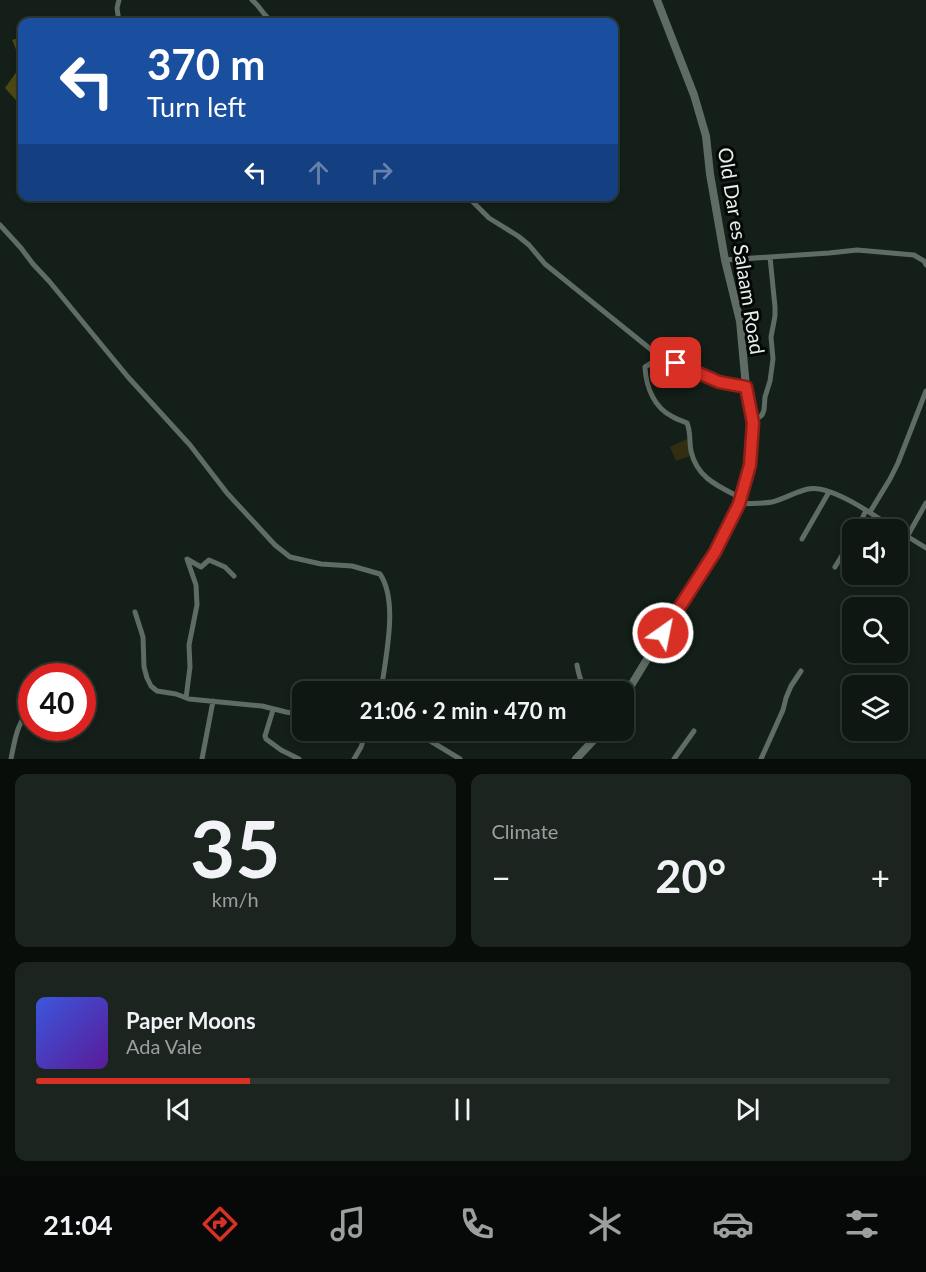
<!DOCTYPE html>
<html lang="en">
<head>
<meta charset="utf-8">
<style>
  body { margin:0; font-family:Lato,sans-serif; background:#1c2420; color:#f1f3f6; height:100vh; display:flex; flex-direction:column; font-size:22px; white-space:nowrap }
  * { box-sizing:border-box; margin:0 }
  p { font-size:20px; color:#9b9f9f }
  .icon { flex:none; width:33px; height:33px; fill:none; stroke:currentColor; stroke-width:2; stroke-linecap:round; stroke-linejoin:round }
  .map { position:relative; height:759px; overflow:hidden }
  .drawer { display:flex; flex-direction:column; gap:15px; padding:15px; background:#080d0a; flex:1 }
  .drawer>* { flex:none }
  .hud { position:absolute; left:18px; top:18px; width:600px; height:183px; border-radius:12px; box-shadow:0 3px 9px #0003,0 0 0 2px #2e3632; background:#1a4fa0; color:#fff; overflow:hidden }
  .controls { position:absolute; left:842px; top:519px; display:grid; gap:12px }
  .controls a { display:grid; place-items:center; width:66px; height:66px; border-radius:12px; background:#0e1712; box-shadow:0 3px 9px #0003,0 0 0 2px #2e3632; font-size:30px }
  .speed { position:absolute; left:18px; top:663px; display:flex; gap:12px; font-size:30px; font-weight:700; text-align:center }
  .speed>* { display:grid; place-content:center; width:78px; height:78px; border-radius:50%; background:#0e1712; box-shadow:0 3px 9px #0003,0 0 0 2px #2e3632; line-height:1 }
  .speed .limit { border:9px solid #d22; background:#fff; color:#111 }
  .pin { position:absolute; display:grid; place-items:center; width:51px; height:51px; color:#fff; margin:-26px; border-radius:12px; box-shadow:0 3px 9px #0006 }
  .me { position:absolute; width:66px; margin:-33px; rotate:33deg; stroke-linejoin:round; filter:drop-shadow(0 0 4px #0008) }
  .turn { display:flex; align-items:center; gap:21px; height:126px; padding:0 30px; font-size:27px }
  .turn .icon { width:78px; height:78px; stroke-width:2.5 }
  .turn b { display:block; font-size:42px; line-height:51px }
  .lanes { display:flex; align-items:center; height:57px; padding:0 30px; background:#0003; justify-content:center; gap:30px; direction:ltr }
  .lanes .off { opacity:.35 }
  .big { font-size:45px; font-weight:700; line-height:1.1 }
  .drawer .tile { flex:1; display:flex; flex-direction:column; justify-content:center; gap:9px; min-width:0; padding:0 21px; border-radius:12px; background:#1c2420 }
  .drawer .dial { align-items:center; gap:0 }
  .dial b { font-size:78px; line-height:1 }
  .song { display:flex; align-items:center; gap:18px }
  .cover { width:72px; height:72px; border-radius:9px; background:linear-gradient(135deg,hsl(230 70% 55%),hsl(270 70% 35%)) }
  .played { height:6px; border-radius:3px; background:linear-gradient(90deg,#d93025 25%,#2e3632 25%) }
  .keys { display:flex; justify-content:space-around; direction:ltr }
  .heat { display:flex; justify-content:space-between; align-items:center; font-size:33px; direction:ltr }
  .drawer .tiles { flex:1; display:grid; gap:15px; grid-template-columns:1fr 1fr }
  .tile:last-child { grid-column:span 2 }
  .trip { position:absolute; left:292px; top:681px; width:342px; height:60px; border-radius:12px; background:#0e1712; box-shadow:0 3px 9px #0003,0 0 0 2px #2e3632; font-weight:700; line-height:60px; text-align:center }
  .dock { display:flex; height:96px; justify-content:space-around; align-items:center; background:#060907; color:#9b9f9f }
  .dock .icon { width:42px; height:42px }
  .dock .current { color:#d93025 }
  .dock b { font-size:27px; color:#f1f3f6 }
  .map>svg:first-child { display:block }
  .green { fill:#322f11 }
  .forest { fill:#4d4915 }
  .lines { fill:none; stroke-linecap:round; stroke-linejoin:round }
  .street { stroke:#5f6c64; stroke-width:5 }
  .secondary { stroke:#5f6c64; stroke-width:8 }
  .route-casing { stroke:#8d1f18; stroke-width:15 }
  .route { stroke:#d93025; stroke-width:10 }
  .labels { text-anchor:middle; stroke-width:6; stroke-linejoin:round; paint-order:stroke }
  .street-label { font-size:20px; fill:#e8efea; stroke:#040705 }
</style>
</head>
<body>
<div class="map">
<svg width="926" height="759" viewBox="0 0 926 759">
  <rect width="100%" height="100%" fill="#131f18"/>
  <path class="green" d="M687 439 690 456 676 461 670 447Z"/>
  <path class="forest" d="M22 37V107L5 88 22 64 12 40Z"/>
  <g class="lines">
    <path class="street" d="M252 0C261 7 263 16 273 22
      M119 22 117 8 119 0
      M467 196 489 218 518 236 529 245 545 264 659 356 699 372 719 382 746 387
      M0 225 21 248 33 264 49 281 128 377 190 445 227 493 275 545 290 557 321 564 352 566 380 574C399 602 385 659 381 692
      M725 260 829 253 857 250 914 255 924 261 926 265
      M659 356 658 359 645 367C646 387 654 408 673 417 678 420 683 421 687 423 691 432 689 441 691 451 697 478 718 486 741 498
      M753 422 762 415 764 410 765 397 770 381 773 359 771 337 775 316V307L770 257
      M739 504C749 503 761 504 772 502 784 499 795 492 808 489 831 484 877 517 896 530
      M870 512 890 479 898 463 926 391
      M857 530 866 510
      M897 530 926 548
      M907 537 926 503
      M802 539 829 492
      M835 567 852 539
      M135 612 143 637 144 667 147 678 151 686 157 691 176 694 189 699 262 706 286 712 303 715
      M577 665C579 676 581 684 589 692
      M49 676V674
      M186 698 190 667 189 645 197 605 196 585 187 559 201 567 209 560 225 567 234 576
      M273 710 265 736 266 739 281 750 299 759
      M386 730 427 739 460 759
      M11 759C15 739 17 722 32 707
      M202 759 213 701
      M354 759 361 747 367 730
      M674 759 694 731
      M761 759 783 710 786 698 791 686 801 671"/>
    <path class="secondary" d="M624 697 663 633 715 552 729 525 739 504 750 465 753 422 746 387 740 321 725 260 710 174 706 136 694 95 657 0
      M576 759 603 730"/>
  </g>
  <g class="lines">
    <g class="route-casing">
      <path id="route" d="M663 633 715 552 739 504 750 465 753 423 746 387 719 382 676 363"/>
    </g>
    <use href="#route" class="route"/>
  </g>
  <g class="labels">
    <g class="street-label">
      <text transform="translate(741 251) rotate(81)" y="7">Old Dar es Salaam Road</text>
    </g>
  </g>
</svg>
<div class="controls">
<a><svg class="icon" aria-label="sound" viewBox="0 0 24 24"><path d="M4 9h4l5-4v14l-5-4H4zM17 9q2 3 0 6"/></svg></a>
<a><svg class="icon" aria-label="search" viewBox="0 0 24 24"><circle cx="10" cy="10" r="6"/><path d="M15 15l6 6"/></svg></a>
<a><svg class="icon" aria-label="layers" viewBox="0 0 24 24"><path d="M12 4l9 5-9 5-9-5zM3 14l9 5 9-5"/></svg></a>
</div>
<div class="speed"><div class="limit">40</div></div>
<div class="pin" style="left:676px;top:363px;background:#d93025"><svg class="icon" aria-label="arrive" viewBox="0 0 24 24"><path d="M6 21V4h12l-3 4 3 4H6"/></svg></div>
<svg class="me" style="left:663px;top:633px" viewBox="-20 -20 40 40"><circle r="17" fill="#d93025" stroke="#fff" stroke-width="3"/><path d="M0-11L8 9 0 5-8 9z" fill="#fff"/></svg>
<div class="trip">21:06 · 2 min · 470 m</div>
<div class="hud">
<div class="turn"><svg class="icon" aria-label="left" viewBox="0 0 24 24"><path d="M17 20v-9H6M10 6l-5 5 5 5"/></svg><div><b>370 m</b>Turn left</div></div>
<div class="lanes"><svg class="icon" aria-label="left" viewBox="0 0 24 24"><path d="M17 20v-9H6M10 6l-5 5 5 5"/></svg><svg class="icon off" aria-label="ahead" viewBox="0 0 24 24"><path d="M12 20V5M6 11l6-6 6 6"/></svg><svg class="icon off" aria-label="right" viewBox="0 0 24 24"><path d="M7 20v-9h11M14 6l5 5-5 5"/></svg></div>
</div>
</div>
<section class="drawer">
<div class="tiles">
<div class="tile dial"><b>35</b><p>km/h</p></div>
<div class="tile"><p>Climate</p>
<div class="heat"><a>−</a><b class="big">20°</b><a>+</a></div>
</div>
<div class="tile">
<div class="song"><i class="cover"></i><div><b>Paper Moons</b><p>Ada Vale</p></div></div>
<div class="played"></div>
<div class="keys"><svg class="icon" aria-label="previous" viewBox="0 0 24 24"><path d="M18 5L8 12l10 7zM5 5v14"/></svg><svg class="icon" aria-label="pause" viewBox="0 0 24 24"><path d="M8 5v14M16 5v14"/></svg><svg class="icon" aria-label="next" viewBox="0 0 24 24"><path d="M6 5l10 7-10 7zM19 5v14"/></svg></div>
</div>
</div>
</section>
<nav class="dock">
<b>21:04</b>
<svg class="icon current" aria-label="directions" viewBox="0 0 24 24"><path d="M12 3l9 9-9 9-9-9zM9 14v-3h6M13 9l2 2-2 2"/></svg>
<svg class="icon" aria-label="music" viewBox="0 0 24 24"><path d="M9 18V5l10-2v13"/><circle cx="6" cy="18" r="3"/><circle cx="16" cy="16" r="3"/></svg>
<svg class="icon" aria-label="phone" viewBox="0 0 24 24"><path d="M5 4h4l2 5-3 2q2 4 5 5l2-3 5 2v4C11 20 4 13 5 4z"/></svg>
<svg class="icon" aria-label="climate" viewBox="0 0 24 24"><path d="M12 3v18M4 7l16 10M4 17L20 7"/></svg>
<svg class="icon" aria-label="car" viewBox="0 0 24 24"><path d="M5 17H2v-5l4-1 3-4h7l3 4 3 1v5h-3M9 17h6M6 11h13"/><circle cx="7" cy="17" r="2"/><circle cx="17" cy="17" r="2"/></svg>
<svg class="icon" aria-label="filters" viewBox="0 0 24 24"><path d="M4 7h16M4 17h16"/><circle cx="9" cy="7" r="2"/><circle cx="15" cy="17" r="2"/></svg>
</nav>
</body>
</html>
